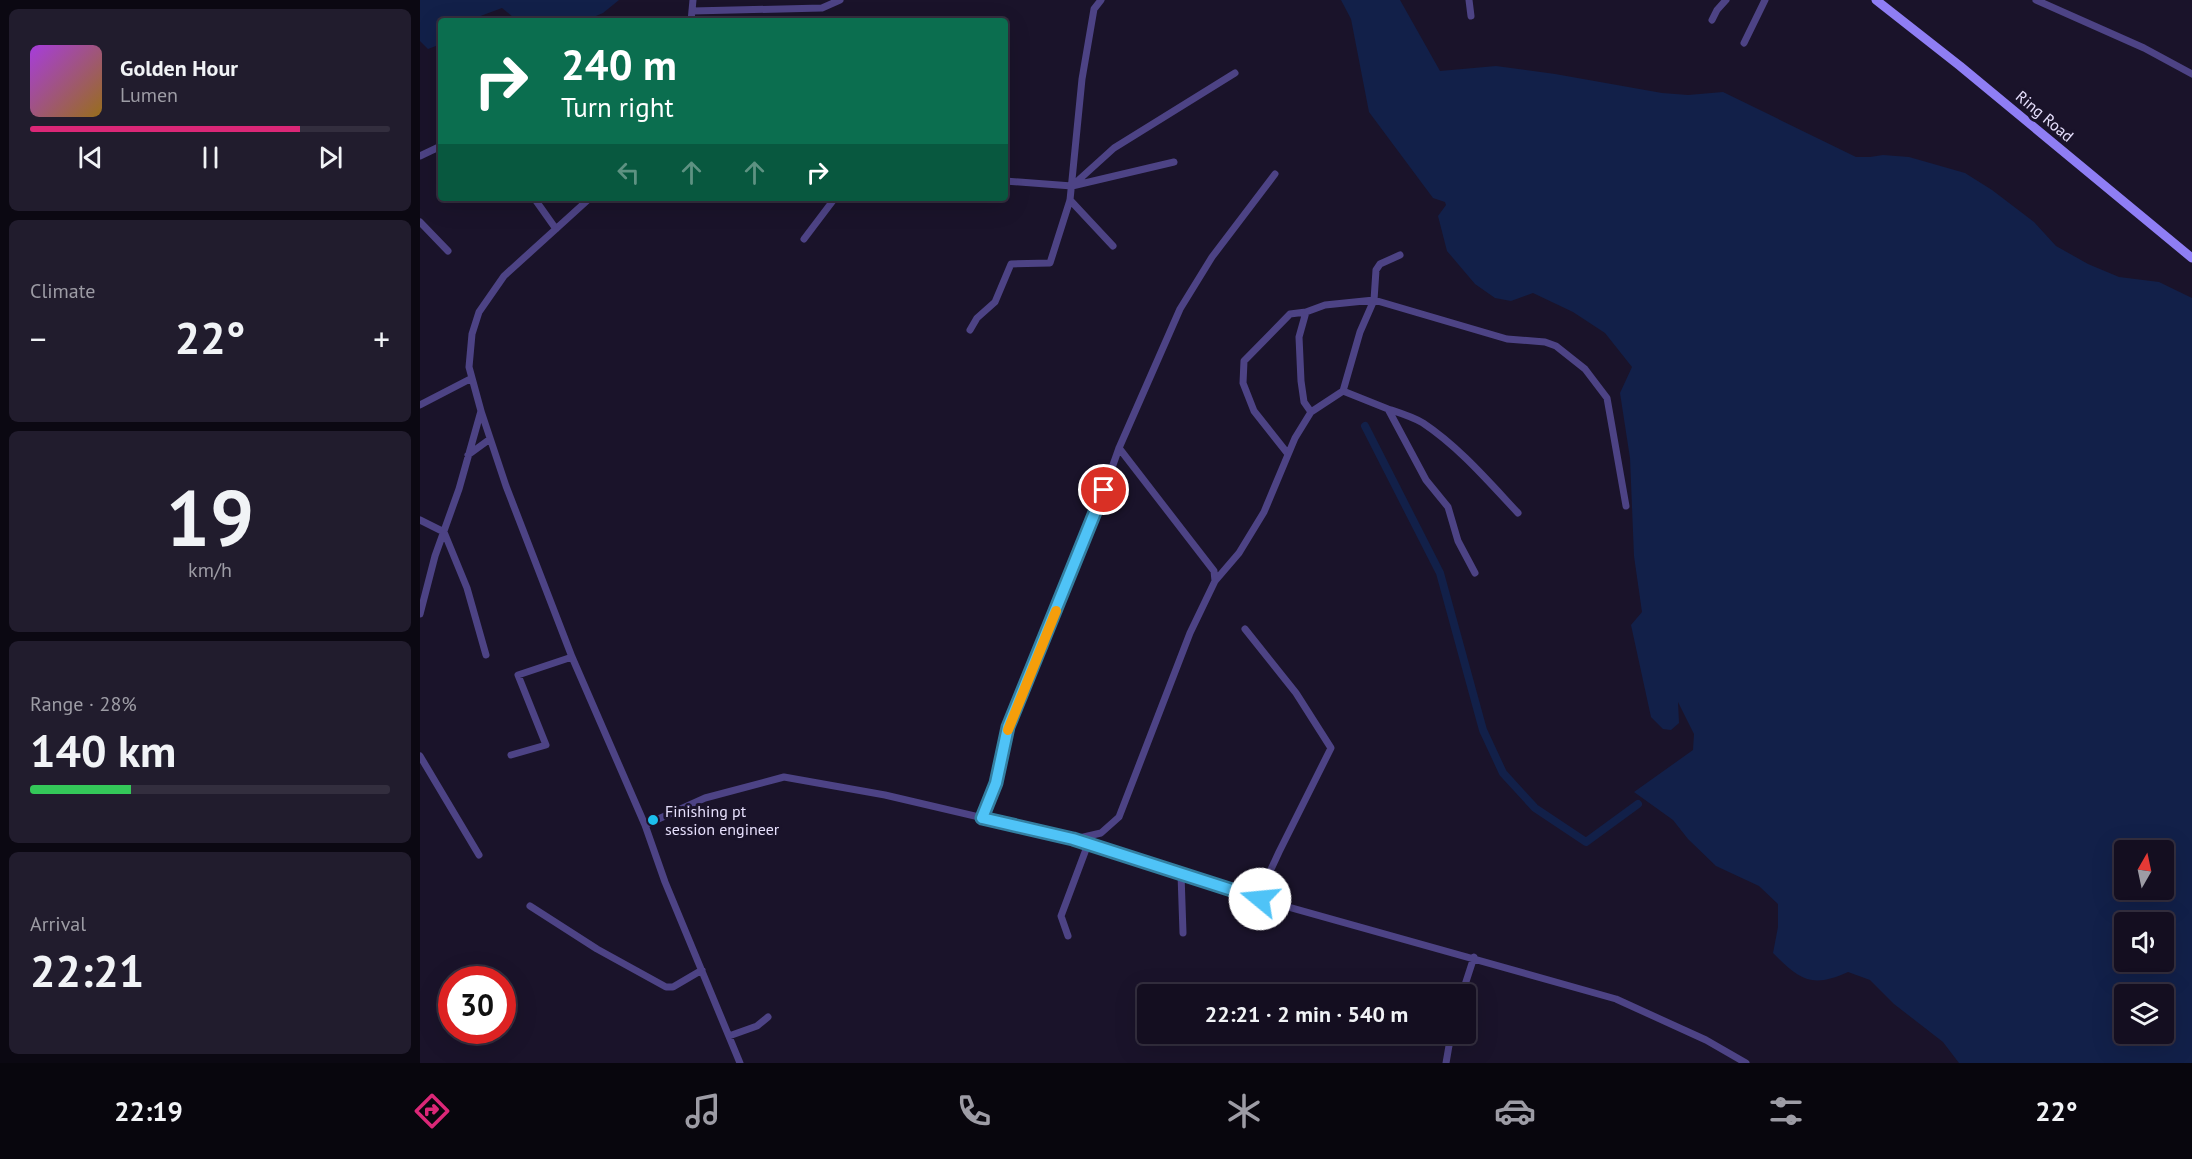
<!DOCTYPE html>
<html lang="en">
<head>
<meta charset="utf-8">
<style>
  body { margin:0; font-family:"PT Sans",sans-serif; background:#211c2d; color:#f1f3f6; height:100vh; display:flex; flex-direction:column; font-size:22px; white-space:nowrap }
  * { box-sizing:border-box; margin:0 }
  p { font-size:20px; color:#9d9ca5 }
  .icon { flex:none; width:33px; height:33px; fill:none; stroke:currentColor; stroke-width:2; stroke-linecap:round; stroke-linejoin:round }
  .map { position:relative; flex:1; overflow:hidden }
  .drawer { display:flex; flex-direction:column; gap:9px; padding:9px; background:#0b0812; width:420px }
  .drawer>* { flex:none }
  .hud { position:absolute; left:18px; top:18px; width:570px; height:183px; border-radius:6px; box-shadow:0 6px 24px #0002,0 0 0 2px #332e3e; background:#0b6e4f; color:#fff; overflow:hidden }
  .needle { width:39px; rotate:9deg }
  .fabs { position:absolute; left:1694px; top:840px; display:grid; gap:12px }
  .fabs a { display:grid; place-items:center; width:60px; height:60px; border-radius:6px; background:#140e20; box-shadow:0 6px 24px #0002,0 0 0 2px #332e3e; font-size:30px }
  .speed { position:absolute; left:18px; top:966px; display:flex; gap:12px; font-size:30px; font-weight:700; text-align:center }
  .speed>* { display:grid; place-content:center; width:78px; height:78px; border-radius:50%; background:#140e20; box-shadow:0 6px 24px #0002,0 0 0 2px #332e3e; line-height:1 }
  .speed .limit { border:9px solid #d22; background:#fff; color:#111 }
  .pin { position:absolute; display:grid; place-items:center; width:51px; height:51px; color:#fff; margin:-26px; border:3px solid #fff; border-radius:50%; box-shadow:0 2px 6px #0007 }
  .me { position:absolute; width:66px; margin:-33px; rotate:287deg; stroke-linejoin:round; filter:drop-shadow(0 0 4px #0008) }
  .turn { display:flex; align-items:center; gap:21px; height:126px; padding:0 24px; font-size:27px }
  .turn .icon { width:78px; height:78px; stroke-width:2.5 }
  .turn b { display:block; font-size:42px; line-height:51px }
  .lanes { display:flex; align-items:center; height:57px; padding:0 24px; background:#0003; justify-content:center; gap:30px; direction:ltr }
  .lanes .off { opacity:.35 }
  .big { font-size:45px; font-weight:700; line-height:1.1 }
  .drawer .widget { flex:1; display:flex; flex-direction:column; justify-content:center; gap:9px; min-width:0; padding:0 21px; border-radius:9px; background:#211c2d }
  .drawer .dial { align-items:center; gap:0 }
  .dial b { font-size:78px; line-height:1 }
  .song { display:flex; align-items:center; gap:18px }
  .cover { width:72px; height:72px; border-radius:9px; background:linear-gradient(135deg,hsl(280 70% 55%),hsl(40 70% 35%)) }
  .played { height:6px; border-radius:3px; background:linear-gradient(90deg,#db2777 75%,#332e3e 75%) }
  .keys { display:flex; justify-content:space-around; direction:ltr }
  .heat { display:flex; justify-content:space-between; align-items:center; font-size:33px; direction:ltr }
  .charge { height:9px; border-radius:4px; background:linear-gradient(90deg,#34c759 28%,#332e3e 0) }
  .trip { position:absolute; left:717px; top:984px; width:339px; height:60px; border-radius:6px; background:#140e20; box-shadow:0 6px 24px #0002,0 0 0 2px #332e3e; font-weight:700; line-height:60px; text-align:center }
  .tab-bar { display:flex; height:96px; justify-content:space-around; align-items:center; background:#08060d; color:#9d9ca5 }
  .tab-bar .icon { width:42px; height:42px }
  .tab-bar .active { color:#db2777 }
  .tab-bar b { font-size:27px; color:#f1f3f6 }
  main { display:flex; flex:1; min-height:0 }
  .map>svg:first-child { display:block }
  .water { fill:#122049; fill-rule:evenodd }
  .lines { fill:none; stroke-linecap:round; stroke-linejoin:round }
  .canal { stroke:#122049; stroke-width:8 }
  .street { stroke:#4d4385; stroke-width:7 }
  .secondary { stroke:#8f7ef4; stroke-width:9 }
  .route-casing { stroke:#337fa1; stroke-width:15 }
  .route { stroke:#4fc3f7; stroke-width:10 }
  .slow { stroke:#f59e0b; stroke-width:10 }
  .poi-dot { fill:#1cbeec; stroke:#1a132a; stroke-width:2 }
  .labels { text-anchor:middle; stroke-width:6; stroke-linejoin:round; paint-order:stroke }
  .street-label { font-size:16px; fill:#e6dffc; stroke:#1a132a }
  .poi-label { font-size:16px; fill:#e6dffc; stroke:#1a132a; text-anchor:start }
</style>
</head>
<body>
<main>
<section class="drawer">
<div class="widget">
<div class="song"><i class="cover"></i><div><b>Golden Hour</b><p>Lumen</p></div></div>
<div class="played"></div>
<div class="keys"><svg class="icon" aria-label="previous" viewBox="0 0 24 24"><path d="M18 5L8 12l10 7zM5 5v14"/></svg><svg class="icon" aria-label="pause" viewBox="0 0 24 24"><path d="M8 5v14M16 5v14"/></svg><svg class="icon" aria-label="next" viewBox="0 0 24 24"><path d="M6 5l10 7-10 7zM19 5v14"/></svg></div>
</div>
<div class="widget"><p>Climate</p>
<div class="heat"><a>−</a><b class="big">22°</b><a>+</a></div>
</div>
<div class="widget dial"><b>19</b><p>km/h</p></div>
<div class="widget"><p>Range · 28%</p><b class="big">140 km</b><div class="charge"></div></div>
<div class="widget"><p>Arrival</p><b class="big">22:21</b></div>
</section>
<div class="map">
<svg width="1772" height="1063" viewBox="0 0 1772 1063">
  <rect width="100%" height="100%" fill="#1a132a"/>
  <path class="water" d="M0 0H199L183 13 164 21H98L82 8 47 21H21V44L8 49 0 41Z
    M921 0H980L1020 71 1076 66 1135 74 1242 93 1268 95 1303 92 1436 157H1450L1463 155 1489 157 1545 173 1572 190 1614 222 1636 246 1668 264 1699 277 1739 282 1772 298V1063H1539L1523 1042 1474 1004 1450 980 1428 972C1391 989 1379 979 1353 953L1358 927V904L1339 886 1296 866 1268 839 1253 820 1214 792 1273 750 1274 734 1258 702 1259 723 1251 730 1243 729 1231 717 1211 625 1222 612 1214 556 1210 458 1200 393 1212 367 1185 333 1153 312 1113 293 1091 301 1075 298 1055 284 1027 251 1018 216 1026 205 1025 202 1013 198 949 112 931 19ZM1704 850H1743V890H1704ZM1704 922H1743V962H1704ZM1704 994H1743V1034H1704Z"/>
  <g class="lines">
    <path class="canal" d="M945 426 1020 573 1063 730 1083 773 1115 808 1166 842 1218 804"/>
    <path class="street" d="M1049 0 1051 16
      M1616 0 1724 48 1772 74
      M272 11 402 8 420 0
      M1292 20 1297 10 1306 0
      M271 21 273 0
      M1324 43 1345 0
      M0 156 21 146
      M585 181 652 186 754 162
      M652 186 694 148 815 73
      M114 198 136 229
      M170 198 84 276 59 312 52 334 49 367 61 411 86 486 152 657 225 825 245 882 320 1063
      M650 200 693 246
      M0 222 28 251
      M384 239 415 198
      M550 330 557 318 575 302 591 264 630 263 650 200 662 79 674 9 681 0
      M923 391 968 409 1006 480 1028 507 1038 541 1055 573
      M0 405 52 378
      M968 409C980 413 993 417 1003 423 1039 447 1068 481 1098 513
      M891 412 923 391 940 332 954 300 956 270 960 264 980 255
      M868 454 834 411 823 383 824 361 870 314 886 312
      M48 455 70 439
      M0 520 24 532 47 588 66 655
      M795 581 819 553 844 512 875 438 891 412 884 402 881 381 879 337 886 312 905 305 954 300 1087 339 1125 342 1136 346 1165 369 1187 398 1206 506
      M0 614 15 556 39 489 61 411
      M825 629 876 693 911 748 859 852 841 891 840 899
      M91 755 126 745 98 675 152 657
      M0 756 59 855
      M562 817 576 783 588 727 677 510 699 448 760 309 792 257 855 174
      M225 825 285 798 364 777 465 795 653 839 840 899 1196 999 1286 1040 1326 1063
      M655 839 681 833 699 817 770 633 795 581 794 571 699 448
      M761 874 763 933
      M110 906 177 949 246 987H253L282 970
      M648 936 641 916 668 844
      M1042 994 1054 957
      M309 1036 337 1026 348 1017
      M1026 1063 1031 1034"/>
    <path class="secondary" d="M1456 0 1540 66 1772 258"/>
  </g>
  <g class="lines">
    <g class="route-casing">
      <path id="route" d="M684 490 588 727 576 783 562 818 653 839 840 899"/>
    </g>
    <use href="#route" class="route"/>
    <path class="slow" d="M588 730 636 611"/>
  </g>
  <circle class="poi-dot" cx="233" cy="820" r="6"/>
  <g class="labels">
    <g class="street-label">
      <text transform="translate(1625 116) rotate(40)" y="6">Ring Road</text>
    </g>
    <g class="poi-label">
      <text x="245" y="817">Finishing pt<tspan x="245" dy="18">session engineer</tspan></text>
    </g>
  </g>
</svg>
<div class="fabs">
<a><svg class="needle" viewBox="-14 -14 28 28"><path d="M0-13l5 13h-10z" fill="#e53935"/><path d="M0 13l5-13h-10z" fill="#9d9ca5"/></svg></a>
<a><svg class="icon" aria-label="sound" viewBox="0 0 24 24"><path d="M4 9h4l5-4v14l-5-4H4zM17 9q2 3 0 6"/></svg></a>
<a><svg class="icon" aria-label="layers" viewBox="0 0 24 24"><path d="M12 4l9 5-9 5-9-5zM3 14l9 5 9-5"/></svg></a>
</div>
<div class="speed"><div class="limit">30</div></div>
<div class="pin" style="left:684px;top:490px;background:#d93025"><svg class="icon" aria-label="arrive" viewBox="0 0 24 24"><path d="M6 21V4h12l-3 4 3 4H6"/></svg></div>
<svg class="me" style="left:840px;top:899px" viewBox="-20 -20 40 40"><circle r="19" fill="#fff"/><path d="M0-13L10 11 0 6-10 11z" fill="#4fc3f7"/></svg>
<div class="trip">22:21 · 2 min · 540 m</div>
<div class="hud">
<div class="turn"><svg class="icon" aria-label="right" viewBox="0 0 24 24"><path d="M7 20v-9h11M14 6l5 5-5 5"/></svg><div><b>240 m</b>Turn right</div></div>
<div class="lanes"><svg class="icon off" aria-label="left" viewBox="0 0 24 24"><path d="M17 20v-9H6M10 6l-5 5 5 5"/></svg><svg class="icon off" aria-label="ahead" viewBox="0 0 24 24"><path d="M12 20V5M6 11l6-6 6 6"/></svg><svg class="icon off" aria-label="ahead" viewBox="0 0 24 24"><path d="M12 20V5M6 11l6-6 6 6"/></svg><svg class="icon" aria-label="right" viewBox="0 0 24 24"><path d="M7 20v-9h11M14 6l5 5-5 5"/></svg></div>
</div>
</div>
</main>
<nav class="tab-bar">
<b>22:19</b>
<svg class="icon active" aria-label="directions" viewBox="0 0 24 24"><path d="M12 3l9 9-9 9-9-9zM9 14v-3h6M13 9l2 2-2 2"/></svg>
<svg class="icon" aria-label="music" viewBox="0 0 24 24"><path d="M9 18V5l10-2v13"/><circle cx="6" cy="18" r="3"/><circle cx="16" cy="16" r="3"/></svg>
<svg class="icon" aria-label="phone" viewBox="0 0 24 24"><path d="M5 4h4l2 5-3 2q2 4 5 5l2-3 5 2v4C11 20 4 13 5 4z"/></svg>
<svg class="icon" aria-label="climate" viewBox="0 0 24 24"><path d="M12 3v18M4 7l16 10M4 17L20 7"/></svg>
<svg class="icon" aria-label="car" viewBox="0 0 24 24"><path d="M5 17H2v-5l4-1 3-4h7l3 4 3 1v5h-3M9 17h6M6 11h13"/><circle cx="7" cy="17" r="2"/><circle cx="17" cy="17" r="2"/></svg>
<svg class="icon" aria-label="filters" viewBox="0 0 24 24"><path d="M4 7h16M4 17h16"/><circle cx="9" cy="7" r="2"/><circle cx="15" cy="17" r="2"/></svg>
<b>22°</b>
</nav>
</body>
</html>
